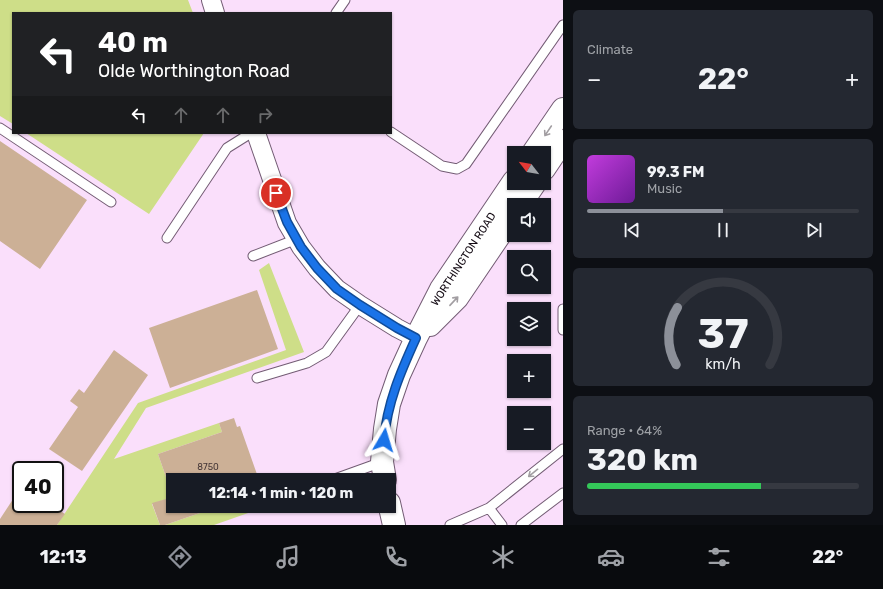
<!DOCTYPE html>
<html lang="en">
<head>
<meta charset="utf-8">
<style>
  body { margin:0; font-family:Rubik,sans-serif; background:#242831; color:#f1f3f6; height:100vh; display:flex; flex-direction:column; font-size:15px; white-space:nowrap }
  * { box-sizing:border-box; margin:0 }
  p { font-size:13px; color:#9ea1a6 }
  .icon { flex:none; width:22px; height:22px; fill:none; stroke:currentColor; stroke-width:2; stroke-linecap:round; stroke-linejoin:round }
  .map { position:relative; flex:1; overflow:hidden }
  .side { display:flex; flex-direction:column; gap:10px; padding:10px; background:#0d0f14; width:320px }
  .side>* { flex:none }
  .guide { position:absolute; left:12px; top:12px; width:380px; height:122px; border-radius:0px; box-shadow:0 1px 3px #0004; background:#202124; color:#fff; overflow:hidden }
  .needle { width:26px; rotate:301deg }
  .tools { position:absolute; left:507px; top:146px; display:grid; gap:8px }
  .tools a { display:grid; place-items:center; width:44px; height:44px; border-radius:0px; background:#171b24; box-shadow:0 1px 3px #0004; font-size:20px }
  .speed { position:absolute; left:12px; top:461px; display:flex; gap:8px; font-size:20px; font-weight:700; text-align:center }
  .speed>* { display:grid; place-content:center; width:52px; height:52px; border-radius:50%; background:#171b24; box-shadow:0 1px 3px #0004; line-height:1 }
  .speed .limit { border:2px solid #111; border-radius:6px; background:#fff; color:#111 }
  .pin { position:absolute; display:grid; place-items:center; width:34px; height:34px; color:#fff; margin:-17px; border:2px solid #fff; border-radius:50%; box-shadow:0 1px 4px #0007 }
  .me { position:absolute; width:44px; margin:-22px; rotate:7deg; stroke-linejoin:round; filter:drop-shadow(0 0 3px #0008) }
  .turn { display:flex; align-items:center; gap:14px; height:84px; padding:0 20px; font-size:18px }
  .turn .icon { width:52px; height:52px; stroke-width:2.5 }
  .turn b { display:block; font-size:28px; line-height:34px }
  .lanes { display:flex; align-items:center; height:38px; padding:0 20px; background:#0003; justify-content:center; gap:20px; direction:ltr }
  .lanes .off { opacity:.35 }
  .big { font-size:30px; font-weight:700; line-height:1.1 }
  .side .card { flex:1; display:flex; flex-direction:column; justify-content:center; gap:6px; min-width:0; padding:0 14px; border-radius:6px; background:#242831 }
  .side .dial { align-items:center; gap:0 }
  .dial svg { height:104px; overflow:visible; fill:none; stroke:#363941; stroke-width:7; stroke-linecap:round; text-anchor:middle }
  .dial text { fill:#f1f3f6; stroke:none }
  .song { display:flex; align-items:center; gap:12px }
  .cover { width:48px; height:48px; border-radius:6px; background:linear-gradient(135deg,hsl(290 70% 55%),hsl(280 70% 35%)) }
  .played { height:4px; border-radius:2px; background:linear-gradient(90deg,#8c9099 50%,#363941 50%) }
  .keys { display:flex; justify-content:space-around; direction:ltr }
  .heat { display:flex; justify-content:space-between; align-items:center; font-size:22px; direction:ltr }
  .charge { height:6px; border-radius:3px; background:linear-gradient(90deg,#34c759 64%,#363941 0) }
  .trip { position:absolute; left:166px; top:473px; width:230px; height:40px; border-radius:0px; background:#171b24; box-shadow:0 1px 3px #0004; font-weight:700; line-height:40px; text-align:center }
  .dock { display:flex; height:64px; justify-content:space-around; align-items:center; background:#090b0e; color:#9ea1a6 }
  .dock .icon { width:28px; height:28px }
  .dock .active { color:#8c9099 }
  .dock b { font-size:18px; color:#f1f3f6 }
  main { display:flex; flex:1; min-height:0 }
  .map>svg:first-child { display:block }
  .green { fill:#cede88 }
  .building { fill:#ccb096 }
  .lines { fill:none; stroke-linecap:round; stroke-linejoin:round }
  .service-casing { stroke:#735c74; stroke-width:11 }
  .minor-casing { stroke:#735c74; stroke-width:20 }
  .tertiary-casing { stroke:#735c74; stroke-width:24 }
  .service { stroke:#fff; stroke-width:9 }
  .minor { stroke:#fff; stroke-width:18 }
  .tertiary { stroke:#fff; stroke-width:22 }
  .oneway { stroke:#a29ea2 }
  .route-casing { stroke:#114b97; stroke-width:10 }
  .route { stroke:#1a73e8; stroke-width:7 }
  .labels { text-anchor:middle; stroke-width:4; stroke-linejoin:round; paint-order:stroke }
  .number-label { font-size:9px; fill:#443636 }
  .street-label { font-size:11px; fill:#160d16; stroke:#fff }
</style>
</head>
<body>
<main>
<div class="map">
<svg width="563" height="525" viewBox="0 0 563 525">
  <rect width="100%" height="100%" fill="#fadffb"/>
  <path class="green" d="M0 0H188L193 13H13V124L0 116Z
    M26 133H204L149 214Z
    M269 263 304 352 146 408 114 459 219 423 222 432 158 454 173 497 152 504 160 525H57L138 403 286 350 259 270Z
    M220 506H268L214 525H165Z"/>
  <path class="building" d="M0 141 87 200 40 269 0 241Z
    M257 290 278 349 170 388 149 328Z
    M114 350 148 375 82 471 49 449 78 407 70 401 79 389 84 393Z
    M234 418 237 427 240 426 259 480H173V506H220L165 525H160L152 503 173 497 158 454 222 432 219 423Z
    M21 487V504H50L65 514 57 525H0V519Z"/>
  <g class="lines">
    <g class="service-casing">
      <path id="service" d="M336 13 345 0
        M0 128 111 202
        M391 132 442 166 457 169 466 164 563 25
        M167 238 227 148 251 133
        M253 256 297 239
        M563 309V330
        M257 378 307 363 326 352 360 305
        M332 480 382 462
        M489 508 502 525
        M450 525 489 508 563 449
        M521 525 563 493"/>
    </g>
    <g class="minor-casing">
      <path id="minor" d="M211 0 215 13
        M256 133 287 223 301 247 317 268 337 289 360 305 397 328 416 338"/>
    </g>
    <g class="tertiary-casing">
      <path id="tertiary" d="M533 153 563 109
        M544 169 563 141
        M520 205 535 183
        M430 325 457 298 514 214
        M385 480 382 462 385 429 389 404 399 375 416 338 441 289 514 181
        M389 503 394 525"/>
    </g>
    <use href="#service" class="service"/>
    <use href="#minor" class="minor"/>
    <use href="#tertiary" class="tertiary"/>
  </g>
  <defs><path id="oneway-shaft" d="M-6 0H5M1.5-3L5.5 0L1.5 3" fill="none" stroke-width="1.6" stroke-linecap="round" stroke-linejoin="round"/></defs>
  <g class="oneway">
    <use href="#oneway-shaft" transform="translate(548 131) rotate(124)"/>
    <use href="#oneway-shaft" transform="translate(454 301) rotate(-47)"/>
    <use href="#oneway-shaft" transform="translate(533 473) rotate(141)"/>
  </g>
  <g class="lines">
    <g class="route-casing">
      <path id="route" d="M276 193 287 222 301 247 317 268 337 289 360 305 397 328 416 338C401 371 387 403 384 440"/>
    </g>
    <use href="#route" class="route"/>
  </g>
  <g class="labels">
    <g class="number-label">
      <text x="208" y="470">8750</text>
    </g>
    <g class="street-label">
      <text transform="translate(463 259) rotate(-57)" y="4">WORTHINGTON ROAD</text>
    </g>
  </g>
</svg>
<div class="tools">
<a><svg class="needle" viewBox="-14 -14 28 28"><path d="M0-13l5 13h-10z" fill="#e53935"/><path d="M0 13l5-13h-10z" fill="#9ea1a6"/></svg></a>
<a><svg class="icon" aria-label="sound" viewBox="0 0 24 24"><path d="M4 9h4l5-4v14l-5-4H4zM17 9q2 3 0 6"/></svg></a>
<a><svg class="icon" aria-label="search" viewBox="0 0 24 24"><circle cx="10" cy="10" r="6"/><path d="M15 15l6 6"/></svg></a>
<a><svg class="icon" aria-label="layers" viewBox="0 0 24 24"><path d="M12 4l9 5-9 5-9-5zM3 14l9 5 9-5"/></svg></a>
<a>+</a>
<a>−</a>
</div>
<div class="speed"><div class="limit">40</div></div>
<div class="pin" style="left:276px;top:193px;background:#d93025"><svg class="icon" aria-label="arrive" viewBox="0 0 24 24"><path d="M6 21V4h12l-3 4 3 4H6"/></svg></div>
<svg class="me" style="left:384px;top:440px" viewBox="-20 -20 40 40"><path d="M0-17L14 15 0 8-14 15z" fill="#1a73e8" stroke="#fff" stroke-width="4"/></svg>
<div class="trip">12:14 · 1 min · 120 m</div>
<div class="guide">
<div class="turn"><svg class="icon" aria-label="left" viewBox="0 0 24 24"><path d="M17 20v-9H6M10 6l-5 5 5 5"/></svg><div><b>40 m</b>Olde Worthington Road</div></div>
<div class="lanes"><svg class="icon" aria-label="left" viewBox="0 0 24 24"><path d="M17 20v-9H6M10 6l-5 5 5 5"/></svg><svg class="icon off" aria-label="ahead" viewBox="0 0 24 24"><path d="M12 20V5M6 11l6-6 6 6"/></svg><svg class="icon off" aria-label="ahead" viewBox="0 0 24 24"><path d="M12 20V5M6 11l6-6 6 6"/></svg><svg class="icon off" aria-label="right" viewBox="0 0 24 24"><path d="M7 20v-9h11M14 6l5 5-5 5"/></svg></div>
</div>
</div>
<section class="side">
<div class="card"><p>Climate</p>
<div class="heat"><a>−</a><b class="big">22°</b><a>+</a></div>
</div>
<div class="card">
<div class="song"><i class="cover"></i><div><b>99.3 FM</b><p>Music</p></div></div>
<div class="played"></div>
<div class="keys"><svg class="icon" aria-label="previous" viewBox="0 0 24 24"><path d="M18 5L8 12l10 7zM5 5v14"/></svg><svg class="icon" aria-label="pause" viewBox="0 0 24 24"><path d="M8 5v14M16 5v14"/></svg><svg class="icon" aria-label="next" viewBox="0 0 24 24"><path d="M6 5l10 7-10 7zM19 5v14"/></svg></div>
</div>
<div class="card dial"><svg viewBox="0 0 100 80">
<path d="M14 69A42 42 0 1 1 86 69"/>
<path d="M14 69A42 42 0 0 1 15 25" stroke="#8c9099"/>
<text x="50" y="56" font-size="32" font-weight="700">37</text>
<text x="50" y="72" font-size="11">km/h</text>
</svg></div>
<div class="card"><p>Range · 64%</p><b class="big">320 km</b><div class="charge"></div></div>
</section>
</main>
<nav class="dock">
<b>12:13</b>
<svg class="icon active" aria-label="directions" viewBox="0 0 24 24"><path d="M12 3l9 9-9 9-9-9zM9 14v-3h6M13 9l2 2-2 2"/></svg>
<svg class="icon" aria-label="music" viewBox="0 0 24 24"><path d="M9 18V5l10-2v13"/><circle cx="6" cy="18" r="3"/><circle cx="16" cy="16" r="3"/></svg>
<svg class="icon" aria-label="phone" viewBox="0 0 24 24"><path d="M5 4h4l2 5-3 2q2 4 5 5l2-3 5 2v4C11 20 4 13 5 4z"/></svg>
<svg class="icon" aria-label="climate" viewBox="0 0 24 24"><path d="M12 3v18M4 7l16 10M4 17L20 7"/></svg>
<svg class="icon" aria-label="car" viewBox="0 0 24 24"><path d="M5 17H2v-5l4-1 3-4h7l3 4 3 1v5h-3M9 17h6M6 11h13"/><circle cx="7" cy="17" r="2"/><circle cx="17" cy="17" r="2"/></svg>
<svg class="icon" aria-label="filters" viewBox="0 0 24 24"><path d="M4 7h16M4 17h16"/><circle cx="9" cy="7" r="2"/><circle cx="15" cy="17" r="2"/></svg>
<b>22°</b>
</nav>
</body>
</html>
